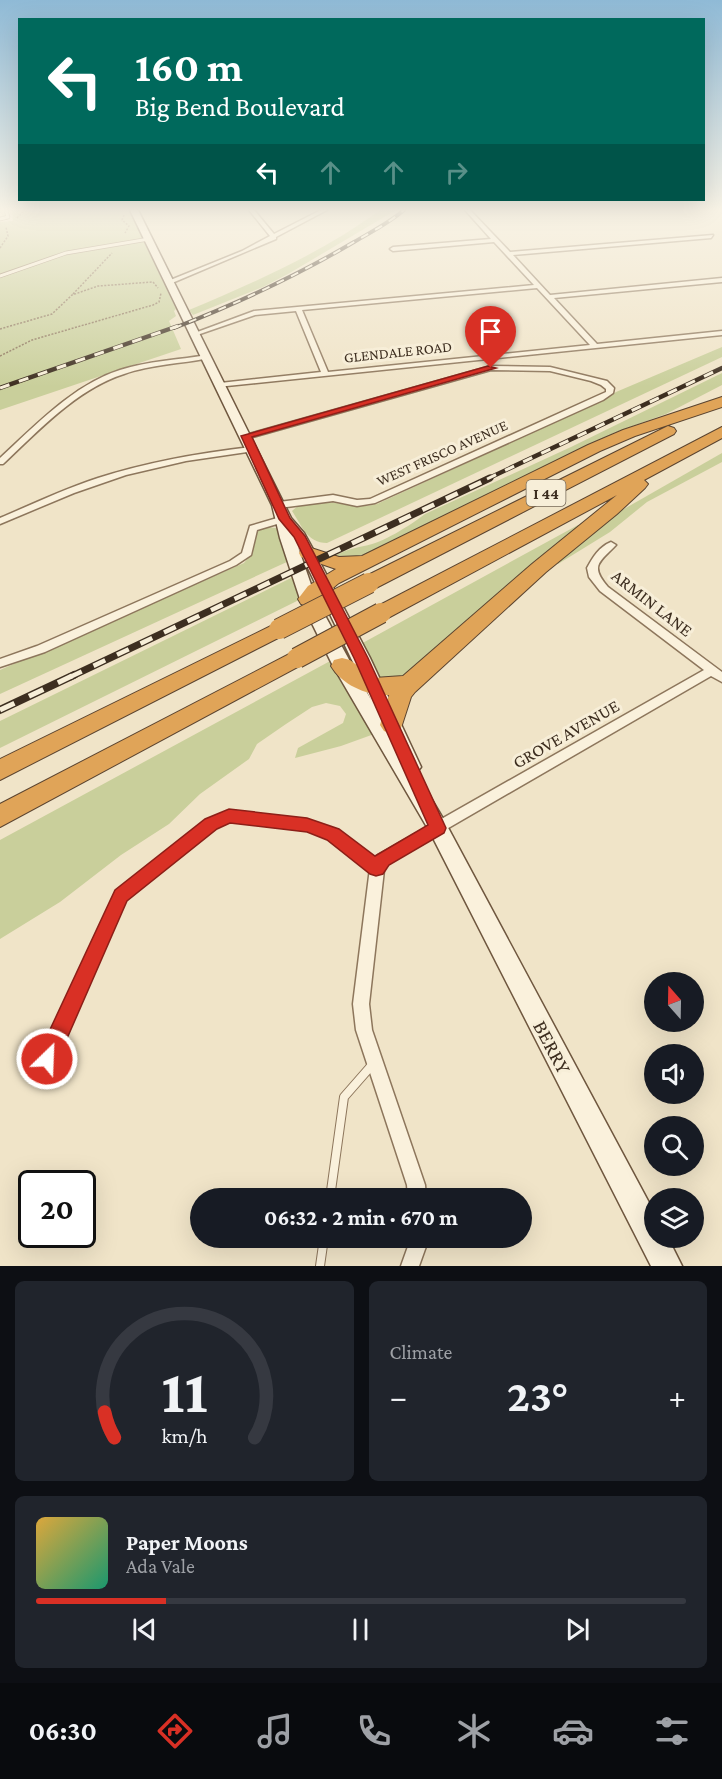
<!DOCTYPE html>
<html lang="en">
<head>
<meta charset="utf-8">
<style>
  body { margin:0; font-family:"Crimson Pro",serif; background:#20242c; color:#f1f3f6; height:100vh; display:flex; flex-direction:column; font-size:22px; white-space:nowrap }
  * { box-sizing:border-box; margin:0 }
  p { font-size:20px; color:#9ea1a6 }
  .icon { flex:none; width:33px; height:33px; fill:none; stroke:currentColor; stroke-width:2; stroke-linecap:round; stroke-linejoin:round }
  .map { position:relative; height:1266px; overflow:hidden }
  .panel { display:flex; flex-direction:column; gap:15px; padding:15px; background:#0d0f14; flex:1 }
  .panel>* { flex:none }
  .guide { position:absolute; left:18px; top:18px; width:687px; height:183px; border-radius:0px; box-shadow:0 6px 24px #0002; background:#00695c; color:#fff; overflow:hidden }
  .needle { width:39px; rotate:340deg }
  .fabs { position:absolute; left:644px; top:972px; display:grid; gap:12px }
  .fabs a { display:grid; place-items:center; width:60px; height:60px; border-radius:50%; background:#171b24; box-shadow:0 6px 24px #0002; font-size:30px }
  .speed { position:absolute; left:18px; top:1170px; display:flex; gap:12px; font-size:30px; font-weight:700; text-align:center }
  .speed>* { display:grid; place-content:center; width:78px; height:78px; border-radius:50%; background:#171b24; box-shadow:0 6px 24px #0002; line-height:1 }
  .speed .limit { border:3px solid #111; border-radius:9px; background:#fff; color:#111 }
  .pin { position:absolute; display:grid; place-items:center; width:51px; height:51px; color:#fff; margin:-62px -26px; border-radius:50% 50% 50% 0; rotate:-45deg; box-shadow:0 0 6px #0007 }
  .pin .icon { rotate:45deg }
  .me { position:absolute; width:66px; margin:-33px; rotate:24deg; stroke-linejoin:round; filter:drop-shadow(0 0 4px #0008) }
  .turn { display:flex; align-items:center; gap:21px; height:126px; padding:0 18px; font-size:27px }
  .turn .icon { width:78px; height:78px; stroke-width:2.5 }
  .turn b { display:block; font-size:42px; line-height:51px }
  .lanes { display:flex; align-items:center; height:57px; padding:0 18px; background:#0003; justify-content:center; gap:30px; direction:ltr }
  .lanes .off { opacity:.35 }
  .big { font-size:45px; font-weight:700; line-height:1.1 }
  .panel .widget { flex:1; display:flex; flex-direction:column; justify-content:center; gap:9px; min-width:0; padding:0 21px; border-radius:9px; background:#20242c }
  .panel .dial { align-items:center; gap:0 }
  .dial svg { height:156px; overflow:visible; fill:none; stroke:#363941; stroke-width:7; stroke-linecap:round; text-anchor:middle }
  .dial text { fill:#f1f3f6; stroke:none }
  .song { display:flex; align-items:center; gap:18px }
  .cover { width:72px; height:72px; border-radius:9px; background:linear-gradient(135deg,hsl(40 70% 55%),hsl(160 70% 35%)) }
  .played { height:6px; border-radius:3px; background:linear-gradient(90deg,#d93025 20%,#363941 20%) }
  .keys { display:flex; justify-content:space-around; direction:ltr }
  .heat { display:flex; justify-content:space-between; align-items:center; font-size:33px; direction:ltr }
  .panel .tiles { flex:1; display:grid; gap:15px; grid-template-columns:1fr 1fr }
  .widget:last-child { grid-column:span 2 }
  .trip { position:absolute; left:190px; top:1188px; width:342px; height:60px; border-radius:30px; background:#171b24; box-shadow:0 6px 24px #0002; font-weight:700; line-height:60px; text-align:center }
  .tab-bar { display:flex; height:96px; justify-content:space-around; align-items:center; background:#090b0e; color:#9ea1a6 }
  .tab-bar .icon { width:42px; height:42px }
  .tab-bar .on { color:#d93025 }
  .tab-bar b { font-size:27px; color:#f1f3f6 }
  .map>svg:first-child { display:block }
  .green { fill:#c9cf9b }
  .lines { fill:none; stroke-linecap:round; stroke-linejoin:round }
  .lane-far2-casing { stroke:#8d765c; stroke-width:4.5 }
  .lane-far1-casing { stroke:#8d765c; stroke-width:8 }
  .lane-casing { stroke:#8d765c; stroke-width:10 }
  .street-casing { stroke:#8d765c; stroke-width:3 }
  .secondary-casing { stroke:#6f573f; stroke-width:3 }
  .highway-casing { stroke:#5b4430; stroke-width:2 }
  .path { stroke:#8d765c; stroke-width:1.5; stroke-dasharray:2 1.5; stroke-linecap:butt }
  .lane-far2 { stroke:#faf1dc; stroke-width:3 }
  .lane-far1 { stroke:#faf1dc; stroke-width:6 }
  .lane { stroke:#faf1dc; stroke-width:8 }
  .street { fill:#faf1dc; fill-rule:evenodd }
  .secondary { fill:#faf1dc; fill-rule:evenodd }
  .highway { fill:#e0a458; fill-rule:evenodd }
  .rail-far3-casing { stroke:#3d2e20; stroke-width:4 }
  .rail-far2-casing { stroke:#3d2e20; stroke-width:4.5 }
  .rail-far1-casing { stroke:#3d2e20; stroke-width:7 }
  .rail-casing { stroke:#3d2e20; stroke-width:8 }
  .rail-far3 { stroke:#f7eed8; stroke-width:2; stroke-dasharray:8; stroke-linecap:butt }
  .rail-far2 { stroke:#f7eed8; stroke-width:3; stroke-dasharray:10; stroke-linecap:butt }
  .rail-far1 { stroke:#f7eed8; stroke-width:4.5; stroke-dasharray:13; stroke-linecap:butt }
  .rail { stroke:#f7eed8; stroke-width:5; stroke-dasharray:16; stroke-linecap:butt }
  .highway-bridge-casing { stroke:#5b4430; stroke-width:22; stroke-linecap:butt }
  .highway-bridge { stroke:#e0a458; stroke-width:20 }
  .route { fill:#d93025; stroke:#8d1f18; stroke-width:1.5 }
  .labels { text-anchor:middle; stroke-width:6; stroke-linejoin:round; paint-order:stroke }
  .far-street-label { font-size:15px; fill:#3d2e20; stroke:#f7eed8 }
  .shield { fill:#f7eed8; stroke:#756857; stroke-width:1.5 }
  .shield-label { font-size:16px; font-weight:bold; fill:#3d2e20 }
  .street-label { font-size:18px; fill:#3d2e20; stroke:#f7eed8 }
  .near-street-label { font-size:21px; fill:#3d2e20; stroke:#f7eed8 }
</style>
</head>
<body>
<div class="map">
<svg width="722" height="1266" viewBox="0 0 722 1266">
  <rect width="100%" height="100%" fill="#f0e4c8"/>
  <path class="green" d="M12 210H129L176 309 174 311 176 316 169 321 181 349 0 410V222L13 221Z
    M380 210H396L288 274 263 287 193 315 189 310C255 282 322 253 380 210Z
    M722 347V357L327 543C307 543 302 526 292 511 310 493 337 505 358 506 364 507 371 505 377 504L606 399 616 392Z
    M722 373V385L666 414 616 432 585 447 368 553 349 559 332 557C346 550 350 549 364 546 383 543 409 526 425 514L571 447Z
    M722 453V462L647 502 610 532 558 564 555 563 617 513Z
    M578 525 581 527 400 680 377 679 359 645Z
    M267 527 276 528 279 532 289 561 0 694V670L244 563C257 550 250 542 258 530Z
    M293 577 301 599 0 748V721Z
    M332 660 377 733 341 746 295 758 298 748 343 723 346 714 340 706 326 703 312 707 286 724 257 744 249 759 200 794 169 824 121 855 60 902 0 939V840Z"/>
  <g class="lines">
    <g class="lane-far2-casing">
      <path id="lane-far2" d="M0 219 8 217 6 210
        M0 276 66 253 149 239"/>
    </g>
    <g class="lane-far1-casing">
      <path id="lane-far1" d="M104 933 121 895 211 824 229 816 307 825 333 835 377 868"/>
    </g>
    <g class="lane-casing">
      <path id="lane" d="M47 1059 104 932
        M330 1198 344 1097 372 1065
        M320 1266 324 1238"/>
    </g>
    <g class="street-casing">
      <path id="street" d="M249 210H254L274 234 321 210H327L276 237V239L172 283H168V281L242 251 270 236Z
        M465 210H470L510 252 713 235 711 238 513 255 550 295 722 278V282L554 298 597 344 722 331V335L217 387 216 385 220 383 321 372 296 311 255 315 197 335 192 334 254 311 534 285 494 242 393 251 390 249 393 247 491 239ZM537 288 590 345 328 372 302 310Z
        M207 355 209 356V358C181 364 151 364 124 374 77 389 38 431 3 464H0V458C35 426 73 385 120 370 148 361 178 360 207 355Z
        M491 366 550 367 607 381 614 388 613 393 603 400 375 503 357 506 333 501 279 508 275 505 279 502 333 495 357 500 370 499 597 396 606 392V389L601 385 591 381 550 371 491 370 249 438H243L242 436Z
        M251 447H254V451L186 461 126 475 74 493 0 524V518C33 504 64 489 98 478 148 462 199 453 251 447Z
        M284 516 287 517 289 519 287 521 257 530 251 555 236 565 45 652 0 667V659L37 646 230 561 242 553 250 526Z
        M611 542 616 545C600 562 589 565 608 587L722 672V682L711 676 388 863 384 870 369 1004 372 1030 425 1185 426 1198H408L407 1185 356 1030 353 1004 370 868 378 855 704 670 600 591 589 577 587 568C593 557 599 547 611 542Z
        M411 1238H429L419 1266H401Z"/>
    </g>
    <g class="secondary-casing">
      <path id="secondary" d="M130 210H138L291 518 304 533 315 553 370 658 421 767 416 773 445 822 654 1212V1238H668L682 1266H651L431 834 333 666 300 599 280 538 272 505ZM298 547 371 700 316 599Z"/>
    </g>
    <g class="highway-casing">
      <path id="highway" d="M722 397V407L635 436 600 451 339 583C327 592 316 608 301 604L298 599 308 586 336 569 301 557 299 553 301 549 308 547 339 557 362 556 588 445 623 430Z
        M668 426 674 428 676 431 674 434 376 588 369 589 362 588 359 583 362 578Z
        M722 427V438L644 480 648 484 645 488 617 514 546 572 415 692 411 697 400 731 392 734 384 731 380 725 389 695C367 696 342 685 331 666L334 660 342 658 350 660 374 678 403 676 532 564 617 495 388 618 381 620 374 618 371 613 374 608Z
        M279 622 286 624 289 629 286 634 0 780V759Z
        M297 650 305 653 308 658 305 663 0 827V804Z"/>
    </g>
    <path class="path" d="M124 215 122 220 129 226 125 233
      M17 218 25 210
      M0 248 8 236 6 227
      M73 294 112 253
      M0 329 52 314 72 295 98 286 153 282 158 288
      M0 356 32 340 153 305 159 302 161 293"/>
    <use href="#lane-far2" class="lane-far2"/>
    <use href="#lane-far1" class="lane-far1"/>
    <use href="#lane" class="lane"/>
    <use href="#street" class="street"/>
    <use href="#secondary" class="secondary"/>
    <use href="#highway" class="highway"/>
    <g class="rail-far3-casing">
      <path id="rail-far3" d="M174 328C236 304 296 276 354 242 371 232 389 223 404 210"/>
    </g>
    <g class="rail-far2-casing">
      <path id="rail-far2" d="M0 388 178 326
        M487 479 722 368"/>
    </g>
    <g class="rail-far1-casing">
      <path id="rail-far1" d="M70 677 490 478"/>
    </g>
    <g class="rail-casing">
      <path id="rail" d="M0 710 74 675"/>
    </g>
    <use href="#rail-far3" class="rail-far3"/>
    <use href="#rail-far2" class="rail-far2"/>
    <use href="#rail-far1" class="rail-far1"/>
    <use href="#rail" class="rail"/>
    <g class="highway-bridge-casing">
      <path id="highway-bridge" d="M279 629 369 583
        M297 658 381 613"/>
    </g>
    <use href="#highway-bridge" class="highway-bridge"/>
  </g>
  <linearGradient id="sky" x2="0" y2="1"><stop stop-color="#8fbad6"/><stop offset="0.54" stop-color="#f8f3e6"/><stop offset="1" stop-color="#f8f3e6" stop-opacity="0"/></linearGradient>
  <rect width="722" height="387" fill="url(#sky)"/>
  <path class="route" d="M488 366 496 368 252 437 290 518 305 536 368 658 446 828 444 833 389 865 383 874 376 876 370 874 327 840 307 832 230 823 217 829 127 901 55 1066 47 1069 40 1066 37 1059 40 1051 115 890 205 819 229 809 307 818 339 829 375 856 428 825 354 658 294 537 279 519 241 436Z"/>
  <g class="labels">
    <g class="far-street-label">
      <text transform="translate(398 352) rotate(-6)" y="5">GLENDALE ROAD</text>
      <text transform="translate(442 453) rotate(-24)" y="5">WEST FRISCO AVENUE</text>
    </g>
    <rect class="shield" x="526.5" y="480" width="39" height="26" rx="4.5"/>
    <g class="shield-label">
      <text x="546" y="499">I 44</text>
    </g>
    <g class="street-label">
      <text transform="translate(652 603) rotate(38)" y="6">ARMIN LANE</text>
      <text transform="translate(566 734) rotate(-30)" y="6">GROVE AVENUE</text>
    </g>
    <g class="near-street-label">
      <text transform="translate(552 1047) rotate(62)" y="7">BERRY</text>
    </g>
  </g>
</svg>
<div class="fabs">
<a><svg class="needle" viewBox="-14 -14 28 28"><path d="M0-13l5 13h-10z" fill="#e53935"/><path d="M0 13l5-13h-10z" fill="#9ea1a6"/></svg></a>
<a><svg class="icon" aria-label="sound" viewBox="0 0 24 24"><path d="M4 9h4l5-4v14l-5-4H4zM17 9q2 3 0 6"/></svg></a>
<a><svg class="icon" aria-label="search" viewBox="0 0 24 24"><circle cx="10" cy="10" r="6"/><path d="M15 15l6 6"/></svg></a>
<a><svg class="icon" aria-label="layers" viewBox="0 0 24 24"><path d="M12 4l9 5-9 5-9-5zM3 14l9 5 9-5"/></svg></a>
</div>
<div class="speed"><div class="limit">20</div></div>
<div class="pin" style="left:491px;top:368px;background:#d93025"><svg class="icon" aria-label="arrive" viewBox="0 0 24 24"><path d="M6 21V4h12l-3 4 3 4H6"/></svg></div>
<svg class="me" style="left:47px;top:1059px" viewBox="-20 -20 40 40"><circle r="17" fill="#d93025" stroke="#fff" stroke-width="3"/><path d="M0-11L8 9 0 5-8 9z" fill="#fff"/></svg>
<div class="trip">06:32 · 2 min · 670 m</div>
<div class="guide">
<div class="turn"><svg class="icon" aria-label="left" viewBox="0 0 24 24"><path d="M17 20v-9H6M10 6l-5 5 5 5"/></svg><div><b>160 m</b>Big Bend Boulevard</div></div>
<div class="lanes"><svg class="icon" aria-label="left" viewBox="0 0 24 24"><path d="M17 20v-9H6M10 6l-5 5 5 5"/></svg><svg class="icon off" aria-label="ahead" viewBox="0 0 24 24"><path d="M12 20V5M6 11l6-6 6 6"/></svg><svg class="icon off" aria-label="ahead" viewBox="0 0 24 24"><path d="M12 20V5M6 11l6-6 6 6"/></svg><svg class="icon off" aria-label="right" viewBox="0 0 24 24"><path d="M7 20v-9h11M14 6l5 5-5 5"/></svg></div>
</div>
</div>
<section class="panel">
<div class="tiles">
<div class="widget dial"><svg viewBox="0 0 100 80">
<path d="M14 69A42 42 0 1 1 86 69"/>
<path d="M14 69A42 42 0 0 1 9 56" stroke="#d93025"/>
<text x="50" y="56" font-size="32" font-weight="700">11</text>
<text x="50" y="72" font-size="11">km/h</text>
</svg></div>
<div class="widget"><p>Climate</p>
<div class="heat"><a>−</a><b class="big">23°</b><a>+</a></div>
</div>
<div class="widget">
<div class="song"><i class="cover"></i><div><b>Paper Moons</b><p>Ada Vale</p></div></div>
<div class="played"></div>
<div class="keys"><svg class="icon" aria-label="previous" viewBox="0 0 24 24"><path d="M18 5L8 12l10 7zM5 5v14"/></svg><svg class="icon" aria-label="pause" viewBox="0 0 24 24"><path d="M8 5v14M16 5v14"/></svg><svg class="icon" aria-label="next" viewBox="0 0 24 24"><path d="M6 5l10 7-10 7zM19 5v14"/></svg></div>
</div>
</div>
</section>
<nav class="tab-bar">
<b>06:30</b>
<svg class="icon on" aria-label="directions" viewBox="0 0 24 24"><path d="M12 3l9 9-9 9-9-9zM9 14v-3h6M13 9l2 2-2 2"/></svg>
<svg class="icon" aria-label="music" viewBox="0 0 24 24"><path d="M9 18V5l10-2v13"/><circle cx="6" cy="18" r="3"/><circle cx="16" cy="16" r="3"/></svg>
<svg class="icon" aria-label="phone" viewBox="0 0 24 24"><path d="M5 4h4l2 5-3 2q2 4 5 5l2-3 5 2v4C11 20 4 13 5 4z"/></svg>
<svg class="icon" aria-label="climate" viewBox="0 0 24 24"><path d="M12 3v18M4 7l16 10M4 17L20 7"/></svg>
<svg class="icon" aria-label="car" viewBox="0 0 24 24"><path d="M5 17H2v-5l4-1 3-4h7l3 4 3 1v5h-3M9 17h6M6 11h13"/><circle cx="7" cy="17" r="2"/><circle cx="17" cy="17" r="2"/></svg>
<svg class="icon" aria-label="filters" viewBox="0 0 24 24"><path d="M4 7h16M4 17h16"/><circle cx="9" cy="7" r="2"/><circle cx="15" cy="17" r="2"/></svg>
</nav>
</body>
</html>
